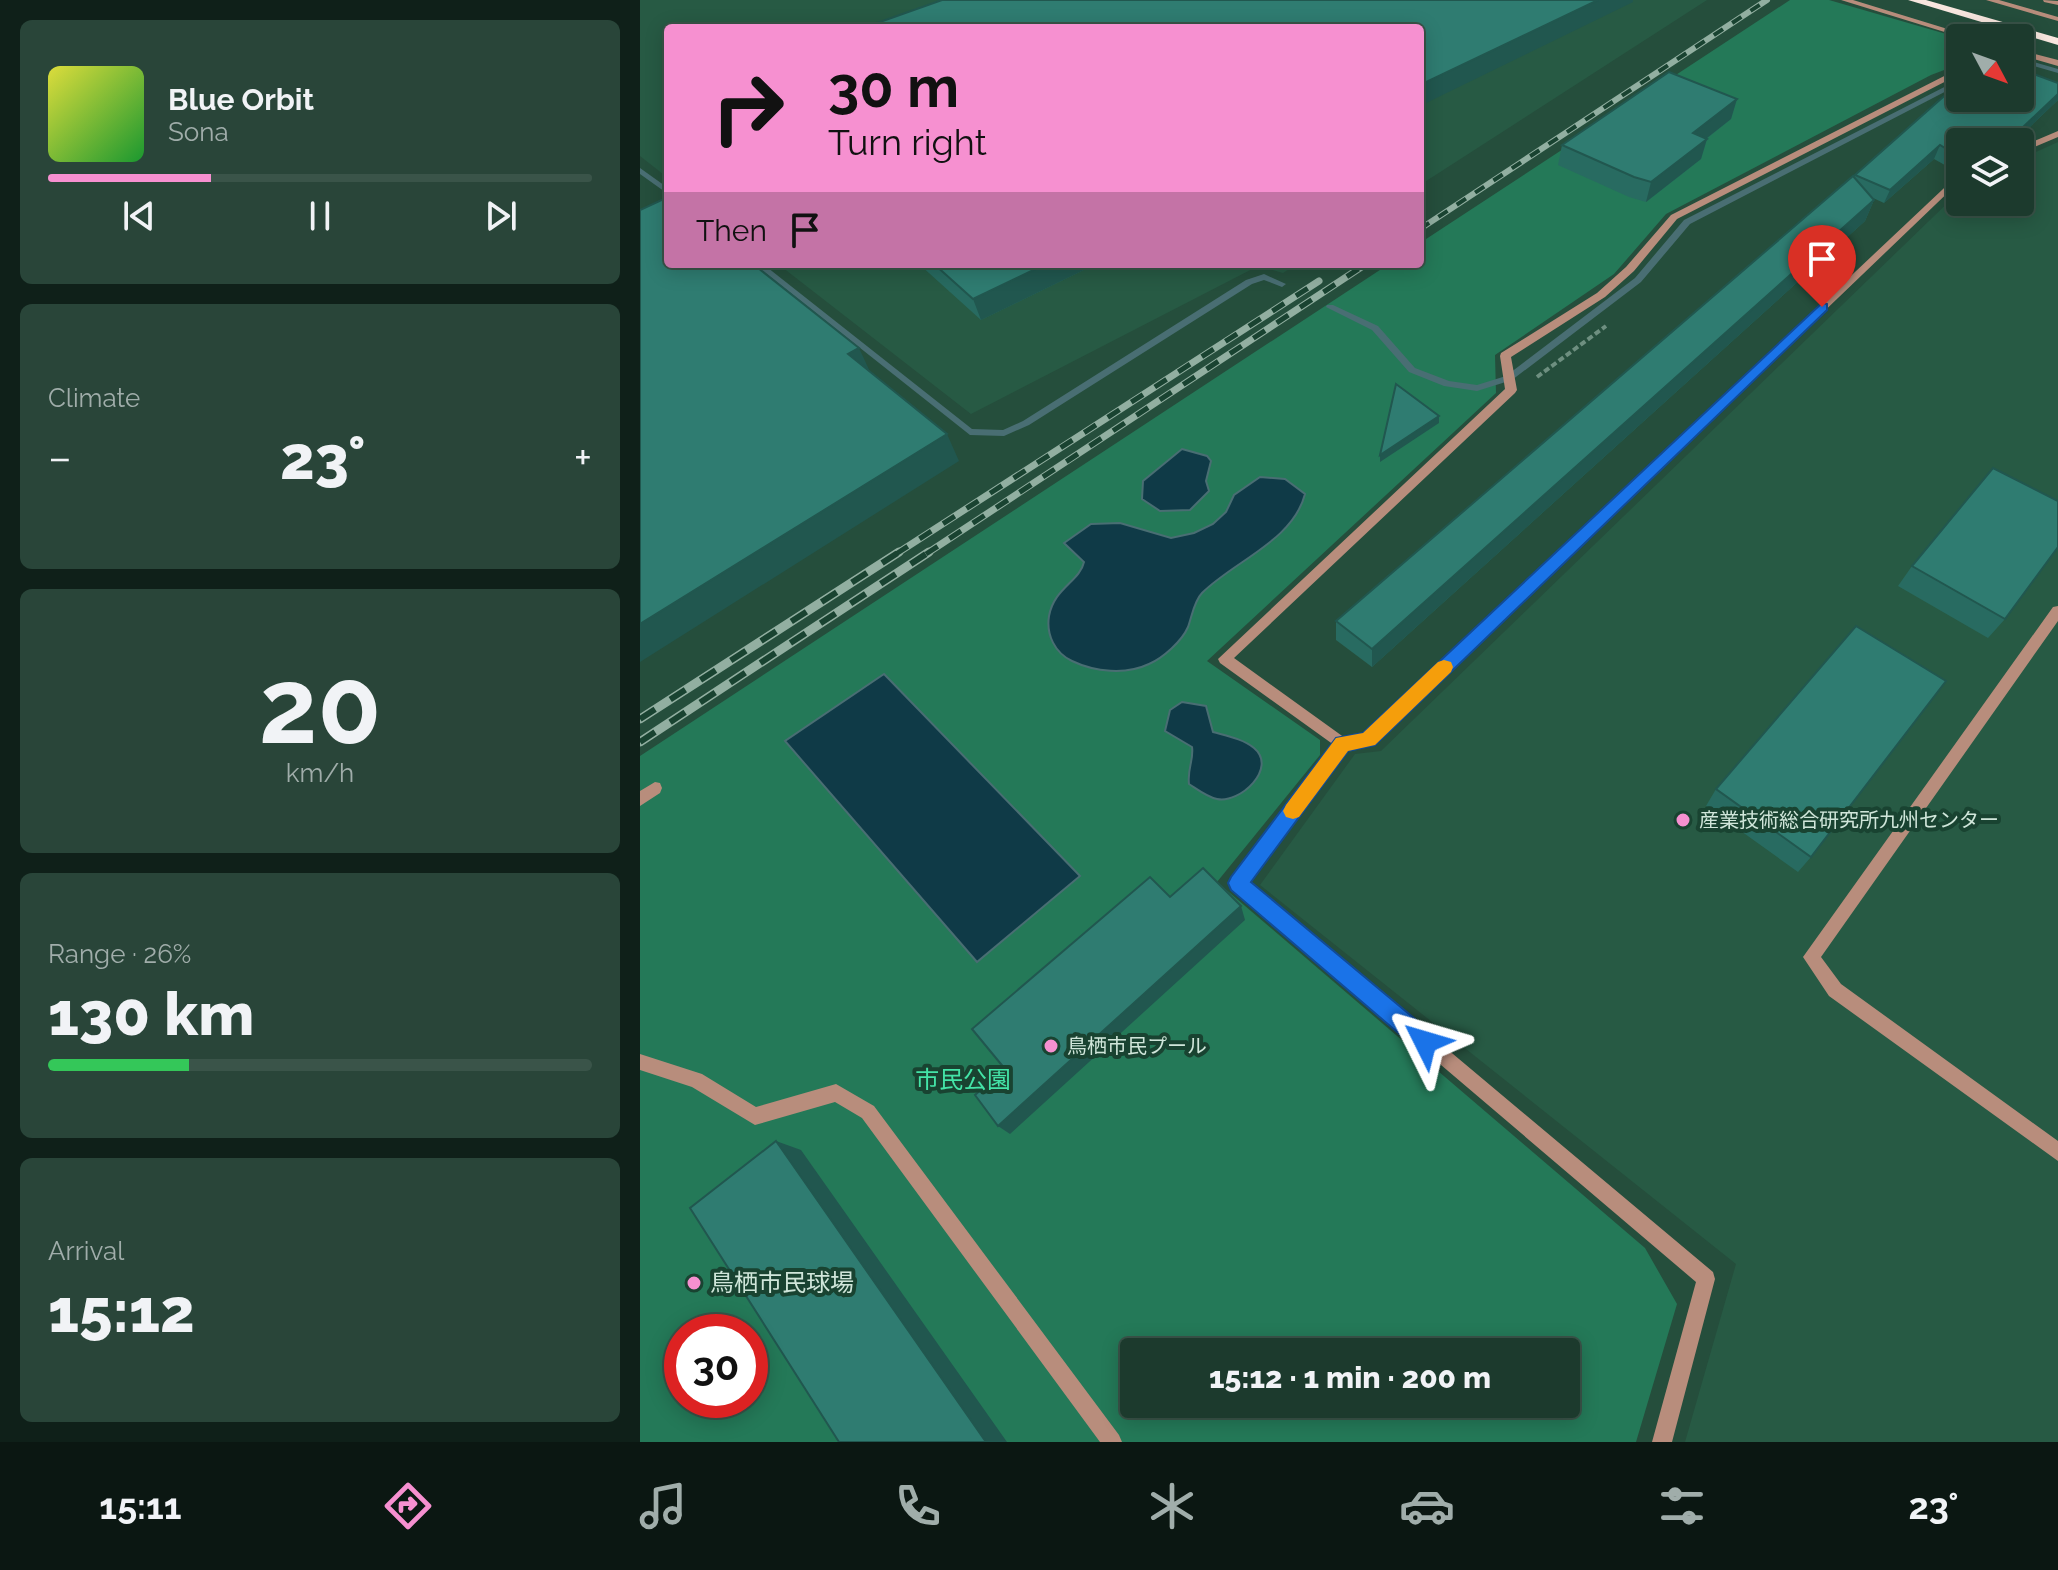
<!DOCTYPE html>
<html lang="en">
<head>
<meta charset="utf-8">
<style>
  body { margin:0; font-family:Raleway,"Noto Sans JP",sans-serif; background:#294539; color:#f1f3f6; height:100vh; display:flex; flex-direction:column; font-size:30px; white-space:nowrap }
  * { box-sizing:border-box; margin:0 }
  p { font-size:26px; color:#a0adaa }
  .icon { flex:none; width:44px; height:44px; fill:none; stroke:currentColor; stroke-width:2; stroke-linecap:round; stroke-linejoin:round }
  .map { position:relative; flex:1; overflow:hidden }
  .drawer { display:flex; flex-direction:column; gap:20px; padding:20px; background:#0f2019; width:640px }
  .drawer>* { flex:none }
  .top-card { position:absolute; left:24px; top:24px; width:760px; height:244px; border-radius:8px; box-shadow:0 4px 20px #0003,0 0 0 2px #3a5449; background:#f690d0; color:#111; overflow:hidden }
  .needle { width:52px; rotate:131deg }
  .tools { position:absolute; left:1306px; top:24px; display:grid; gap:16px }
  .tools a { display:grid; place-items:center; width:88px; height:88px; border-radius:8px; background:#1c3a2d; box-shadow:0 4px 20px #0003,0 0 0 2px #3a5449; font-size:40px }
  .speed { position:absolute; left:24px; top:1314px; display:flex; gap:16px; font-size:40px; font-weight:700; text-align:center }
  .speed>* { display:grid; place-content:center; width:104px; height:104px; border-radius:50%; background:#1c3a2d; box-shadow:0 4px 20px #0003,0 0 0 2px #3a5449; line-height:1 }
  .speed .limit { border:12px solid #d22; background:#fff; color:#111 }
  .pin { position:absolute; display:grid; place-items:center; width:68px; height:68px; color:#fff; margin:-82px -34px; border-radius:50% 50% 50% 0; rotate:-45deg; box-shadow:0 0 8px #0007 }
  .pin .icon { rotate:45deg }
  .me { position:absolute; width:88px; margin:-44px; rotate:310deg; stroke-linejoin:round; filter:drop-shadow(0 0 6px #0008) }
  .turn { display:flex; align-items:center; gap:28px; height:168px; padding:0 32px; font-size:36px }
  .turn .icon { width:104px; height:104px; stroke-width:2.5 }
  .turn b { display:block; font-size:56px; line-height:68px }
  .then { display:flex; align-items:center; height:76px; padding:0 32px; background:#0003; gap:16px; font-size:30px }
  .big { font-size:60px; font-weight:800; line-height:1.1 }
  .drawer .tile { flex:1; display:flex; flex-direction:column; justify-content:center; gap:12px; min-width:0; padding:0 28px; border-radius:12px; background:#294539 }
  .drawer .dial { align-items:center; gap:0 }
  .dial b { font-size:104px; line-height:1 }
  .song { display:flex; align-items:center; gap:24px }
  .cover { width:96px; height:96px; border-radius:12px; background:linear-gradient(135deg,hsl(60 70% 55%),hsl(130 70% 35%)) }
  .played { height:8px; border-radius:4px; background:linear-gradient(90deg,#f690d0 30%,#3a5449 30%) }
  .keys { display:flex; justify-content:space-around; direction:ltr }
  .heat { display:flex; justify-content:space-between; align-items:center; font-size:44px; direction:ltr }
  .charge { height:12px; border-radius:6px; background:linear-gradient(90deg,#34c759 26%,#3a5449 0) }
  .trip { position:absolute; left:480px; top:1338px; width:460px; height:80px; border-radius:8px; background:#1c3a2d; box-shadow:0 4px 20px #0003,0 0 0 2px #3a5449; font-weight:800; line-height:80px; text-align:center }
  .tabs { display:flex; height:128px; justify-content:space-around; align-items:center; background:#0b1712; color:#a0adaa }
  .tabs .icon { width:56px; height:56px }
  .tabs .selected { color:#f690d0 }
  .tabs b { font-size:36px; color:#f1f3f6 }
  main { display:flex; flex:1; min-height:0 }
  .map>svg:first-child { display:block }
  .built { fill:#275a44 }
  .green { fill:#247958; fill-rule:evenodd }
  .water { fill:#0f3a47; stroke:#496e73; stroke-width:2 }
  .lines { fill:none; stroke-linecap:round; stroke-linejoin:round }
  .stream { fill:#496e73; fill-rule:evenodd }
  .path { stroke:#6e8f80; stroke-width:4; stroke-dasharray:6 3; stroke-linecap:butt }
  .minor { fill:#b88d7c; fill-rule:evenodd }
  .major { fill:#f8e7df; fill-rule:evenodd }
  .rail-far2-casing { stroke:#92afa1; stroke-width:6 }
  .rail-far1-casing { stroke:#92afa1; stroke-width:7 }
  .rail-casing { stroke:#92afa1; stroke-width:9 }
  .rail-far2 { stroke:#194331; stroke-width:4; stroke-dasharray:11; stroke-linecap:butt }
  .rail-far1 { stroke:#194331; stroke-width:5; stroke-dasharray:14; stroke-linecap:butt }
  .rail { stroke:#194331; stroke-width:6; stroke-dasharray:18; stroke-linecap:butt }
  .wall { fill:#286b61 }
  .shaded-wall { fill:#21574f }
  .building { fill:#2f7c71; stroke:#21574f; stroke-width:2 }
  .route { fill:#1a73e8; stroke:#114b97; stroke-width:2 }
  .slow { fill:#f59e0b }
  .poi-dot { fill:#f690d0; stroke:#194331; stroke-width:3 }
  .labels { text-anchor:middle; stroke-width:8; stroke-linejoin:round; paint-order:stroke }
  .poi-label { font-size:20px; fill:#d0e6da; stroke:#194331; text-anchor:start }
  .near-park-label { font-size:24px; fill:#44e4a7; stroke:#194331 }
  .near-poi-label { font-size:24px; fill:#d0e6da; stroke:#194331; text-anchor:start }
</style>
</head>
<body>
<main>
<section class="drawer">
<div class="tile">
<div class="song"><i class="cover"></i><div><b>Blue Orbit</b><p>Sona</p></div></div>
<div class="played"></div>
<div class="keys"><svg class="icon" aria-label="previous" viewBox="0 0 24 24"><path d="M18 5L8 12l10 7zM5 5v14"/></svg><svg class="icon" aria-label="pause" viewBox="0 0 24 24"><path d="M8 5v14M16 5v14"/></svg><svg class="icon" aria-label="next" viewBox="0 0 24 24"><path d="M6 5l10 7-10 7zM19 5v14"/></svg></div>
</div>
<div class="tile"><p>Climate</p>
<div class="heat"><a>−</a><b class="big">23°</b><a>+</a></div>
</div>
<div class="tile dial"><b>20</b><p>km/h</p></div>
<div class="tile"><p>Range · 26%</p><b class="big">130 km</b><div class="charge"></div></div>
<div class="tile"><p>Arrival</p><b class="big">15:12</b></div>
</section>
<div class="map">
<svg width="1418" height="1442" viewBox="0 0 1418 1442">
  <rect width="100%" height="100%" fill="#254e3c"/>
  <path class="built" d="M0 0H1067L780 185V28H28V178L0 156Z
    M1418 142V1442H1045L1096 1264 620 885 715 754 741 751 1320 191V202H1380V159Z
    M138 264H657L643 273 618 266 331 414Z"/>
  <path class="green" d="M1150 0H1189L1320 38V64L1291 75 1026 214 974 274 855 355 856 393 567 661 680 740V755L577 882 1005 1248 1037 1304 996 1442H0V756L749 264H780V243ZM42 1332H110V1400H42ZM494 1352H926V1404H494Z"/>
  <path class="water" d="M542 449 567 456 571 461 566 481 569 491 550 510 520 511 502 499 503 481Z
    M620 477 645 479 665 494C653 541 594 561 562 593 554 601 552 616 548 627 542 641 523 658 509 664 486 675 455 672 432 661 415 653 406 635 409 616 414 588 440 581 444 562L424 543 451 524 480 523 531 538 554 533 573 524 586 512 594 495Z
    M244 674 440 876 337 962 145 741Z
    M542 702 566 706 573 732C587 736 603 739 614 748 638 768 600 804 577 799 567 797 557 789 549 784 547 769 554 760 552 747L525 731 530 710Z"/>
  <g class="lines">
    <path class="stream" d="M1380 58 1418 69V73L1380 62Z
      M1320 79V84L1050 224 1001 282 872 380 837 391 804 386 769 372 732 330 686 307 687 305H693L738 326 775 368 809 381 837 385 866 376 995 278 1044 220Z
      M0 168 28 188V194L0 174Z
      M114 264H123L332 429 363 430 383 421 606 280 624 274 646 284 642 287 624 280 612 284 389 425 364 436 330 435Z"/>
    <path class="path" d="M897 377 966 326"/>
    <path class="minor" d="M1201 0H1213L1337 38H1324Z
      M1346 0H1359L1418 17V21Z
      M1403 0 1418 1V5L1404 2Z
      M1380 50 1418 60V66L1380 55Z
      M1320 68V74L1037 219 994 271 965 297 871 357 877 390 875 393 594 658 705 738 724 735 1320 173V181L733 744 707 749 608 882 1073 1272 1075 1279 1032 1442H1012L1056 1282 593 888 590 883 593 878 694 745 580 663 578 659 865 389 860 356 861 353 957 293 986 267 1031 215Z
      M1418 131V137L1380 153V147Z
      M1418 606V621L1181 957 1201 984 1418 1141V1161L1189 996 1163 957 1413 607Z
      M15 782 20 783 22 788 20 793 0 806V791Z
      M0 1054 62 1074 116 1107 196 1084 234 1106 479 1435 482 1442H460L222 1118 195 1102 115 1125 52 1087 0 1070Z"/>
    <path class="major" d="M1268 0H1286L1418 38V45Z"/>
    <g class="rail-far2-casing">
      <path id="rail-far2" d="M780 229 1127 0"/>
    </g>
    <g class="rail-far1-casing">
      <path id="rail-far1" d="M256 554 679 281
        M286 554 726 264"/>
    </g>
    <g class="rail-casing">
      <path id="rail" d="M0 719 259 552
        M0 742 289 552"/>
    </g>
    <use href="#rail-far2" class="rail-far2"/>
    <use href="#rail-far1" class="rail-far1"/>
    <use href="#rail" class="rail"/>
  </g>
  <path class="wall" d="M1418 83V100L1374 142 1312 169 1294 159 1244 203 1233 198 1234 200 1225 221 732 667 696 640V621L1214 177 1215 175Z
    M1097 99 1091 119 1066 139H1067L1061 159 1006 202 989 197 918 165 922 145Z
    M279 264H456L341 320Z
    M1272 566 1365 619 1348 638 1258 586Z
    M1076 789 1171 857 1158 872 1066 806Z"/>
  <path class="shaded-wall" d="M958 0H993V2L780 106V85Z
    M1418 94V100L1374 142H1350Z
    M1097 99 1091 119 1048 153 1053 133Z
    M1067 139 1061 159 1006 202 1011 182Z
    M1300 145 1294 159 1244 203 1250 190Z
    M1320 155V165L1312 169 1318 156Z
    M1234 200 1225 221 732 667V649Z
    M406 264H456L341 320 333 299Z
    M219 348 232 376 208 354Z
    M799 416V423L740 462V455Z
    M307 434 319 461 0 662V624Z
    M601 906 605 920 370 1134 358 1126Z
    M136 1141 161 1150 367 1442H346Z"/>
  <path class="building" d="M302 0H958L780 85V28H223Z
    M1380 69 1418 83V94L1381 129 1350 142H1320V155L1318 156 1300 145 1250 190 1215 175 1320 82V98H1380Z
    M1029 72 1097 99 1053 133 1067 139 1011 182 994 177 922 145Z
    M1213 176 1234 200 732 649 696 621Z
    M28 197V264H113L219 348 208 354 307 434 0 624V210Z
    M294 264H406L333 299Z
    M756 384 799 416 740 455Z
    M1353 468 1418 501V547L1365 619 1272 566Z
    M1216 626 1306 681 1171 857 1076 789Z
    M563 868 601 906 358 1126 335 1095 365 1069 332 1029 510 877 530 897Z
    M136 1141 346 1442H199L50 1208Z"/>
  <path class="route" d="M1182 303 1187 304V310L735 745 708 751 611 882 793 1034 796 1042 793 1049 785 1052 777 1049 591 890 588 883 591 877 696 738 723 733Z"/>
  <path class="slow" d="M804 660 811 662 813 667 811 672 735 745 708 751 659 817 653 819 646 817 643 811 646 805 696 738 723 733 798 662Z"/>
  <g class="poi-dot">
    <circle cx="1043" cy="820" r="8"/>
    <circle cx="411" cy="1046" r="8"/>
    <circle cx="54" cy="1283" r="8"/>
  </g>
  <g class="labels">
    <g class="poi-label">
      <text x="1059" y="827">産業技術総合研究所九州センター</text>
      <text x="427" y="1053">鳥栖市民プール</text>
    </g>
    <g class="near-park-label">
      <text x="323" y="1088">市民公園</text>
    </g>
    <g class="near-poi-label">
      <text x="70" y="1291">鳥栖市民球場</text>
    </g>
  </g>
</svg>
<div class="tools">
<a><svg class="needle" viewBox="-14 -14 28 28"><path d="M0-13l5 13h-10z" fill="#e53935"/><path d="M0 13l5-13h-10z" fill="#a0adaa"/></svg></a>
<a><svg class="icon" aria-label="layers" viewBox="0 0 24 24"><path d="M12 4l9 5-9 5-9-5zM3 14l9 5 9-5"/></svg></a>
</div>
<div class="speed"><div class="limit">30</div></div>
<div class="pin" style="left:1182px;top:307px;background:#d93025"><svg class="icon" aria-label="arrive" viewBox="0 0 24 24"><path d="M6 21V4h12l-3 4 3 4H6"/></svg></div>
<svg class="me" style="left:785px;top:1042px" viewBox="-20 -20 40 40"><path d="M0-17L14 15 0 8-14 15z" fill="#1a73e8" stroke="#fff" stroke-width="4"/></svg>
<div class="trip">15:12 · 1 min · 200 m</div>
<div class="top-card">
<div class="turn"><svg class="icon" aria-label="right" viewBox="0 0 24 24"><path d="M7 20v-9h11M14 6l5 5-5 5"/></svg><div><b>30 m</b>Turn right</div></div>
<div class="then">Then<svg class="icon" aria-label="arrive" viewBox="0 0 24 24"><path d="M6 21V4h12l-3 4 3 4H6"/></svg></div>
</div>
</div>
</main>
<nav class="tabs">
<b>15:11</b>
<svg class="icon selected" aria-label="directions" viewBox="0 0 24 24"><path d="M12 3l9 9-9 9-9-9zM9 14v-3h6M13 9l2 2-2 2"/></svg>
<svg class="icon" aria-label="music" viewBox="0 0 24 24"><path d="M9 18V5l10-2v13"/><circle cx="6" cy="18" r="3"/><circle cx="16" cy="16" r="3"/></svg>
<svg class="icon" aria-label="phone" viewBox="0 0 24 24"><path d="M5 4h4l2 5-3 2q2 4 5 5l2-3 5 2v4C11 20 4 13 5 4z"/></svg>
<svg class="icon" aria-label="climate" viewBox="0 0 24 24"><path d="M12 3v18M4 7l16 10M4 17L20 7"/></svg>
<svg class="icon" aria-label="car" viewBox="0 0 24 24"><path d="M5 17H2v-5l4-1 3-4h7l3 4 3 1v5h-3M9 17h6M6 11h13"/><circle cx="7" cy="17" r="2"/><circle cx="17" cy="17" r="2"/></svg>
<svg class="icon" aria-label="filters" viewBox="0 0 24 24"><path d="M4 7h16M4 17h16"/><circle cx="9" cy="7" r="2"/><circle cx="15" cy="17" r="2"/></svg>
<b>23°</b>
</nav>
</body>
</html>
